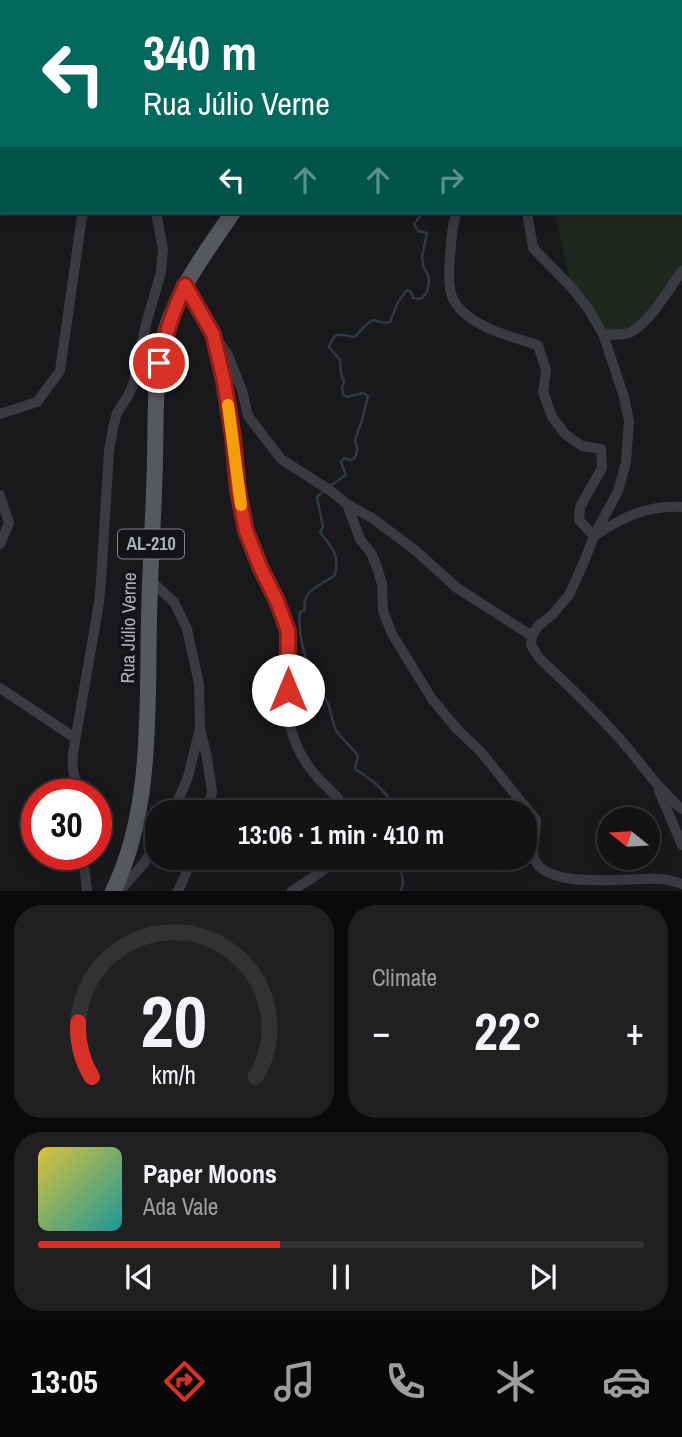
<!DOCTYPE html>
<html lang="en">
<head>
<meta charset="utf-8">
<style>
  body { margin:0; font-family:"Archivo Narrow",sans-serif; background:#202022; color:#f1f3f6; height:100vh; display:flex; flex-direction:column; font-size:26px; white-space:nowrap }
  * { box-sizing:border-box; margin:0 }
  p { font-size:23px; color:#9d9ea0 }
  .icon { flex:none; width:38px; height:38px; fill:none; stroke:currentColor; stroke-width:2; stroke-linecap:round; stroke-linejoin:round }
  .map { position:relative; height:891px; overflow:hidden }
  .drawer { display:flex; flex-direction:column; gap:14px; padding:14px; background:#0a0a0c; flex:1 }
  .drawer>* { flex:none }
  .guide { position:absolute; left:0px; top:0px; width:682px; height:214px; box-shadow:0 4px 18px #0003,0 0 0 2px #323234; background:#00695c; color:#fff; overflow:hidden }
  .needle { width:46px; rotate:288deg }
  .buttons { position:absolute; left:597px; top:807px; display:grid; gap:14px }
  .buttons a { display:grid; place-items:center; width:63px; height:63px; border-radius:50%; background:#131315; box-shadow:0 4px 18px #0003,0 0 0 2px #323234; font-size:35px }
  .speed { position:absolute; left:21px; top:779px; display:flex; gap:14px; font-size:35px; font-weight:700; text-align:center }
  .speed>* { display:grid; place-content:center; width:91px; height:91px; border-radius:50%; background:#131315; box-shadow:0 4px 18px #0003,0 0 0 2px #323234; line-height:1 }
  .speed .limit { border:10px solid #d22; background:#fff; color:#111 }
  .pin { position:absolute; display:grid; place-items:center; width:60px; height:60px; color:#fff; margin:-30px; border:4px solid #fff; border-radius:50%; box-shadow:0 2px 7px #0007 }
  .me { position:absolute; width:77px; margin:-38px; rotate:0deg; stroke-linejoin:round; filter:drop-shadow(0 0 5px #0008) }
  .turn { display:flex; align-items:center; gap:24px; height:147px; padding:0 28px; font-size:32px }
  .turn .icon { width:91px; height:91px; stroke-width:2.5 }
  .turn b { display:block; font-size:49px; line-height:60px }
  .lanes { display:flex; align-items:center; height:66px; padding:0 28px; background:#0003; justify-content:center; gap:35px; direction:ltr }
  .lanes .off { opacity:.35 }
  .big { font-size:52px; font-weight:700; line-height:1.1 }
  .drawer .tile { flex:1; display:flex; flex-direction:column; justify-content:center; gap:10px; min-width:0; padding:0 24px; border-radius:28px; background:#202022 }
  .drawer .dial { align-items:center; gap:0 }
  .dial svg { height:182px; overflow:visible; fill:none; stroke:#323234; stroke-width:7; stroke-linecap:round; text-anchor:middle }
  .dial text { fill:#f1f3f6; stroke:none }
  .song { display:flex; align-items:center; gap:21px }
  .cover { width:84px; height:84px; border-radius:10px; background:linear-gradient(135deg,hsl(50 70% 55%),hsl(180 70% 35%)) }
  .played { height:7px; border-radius:4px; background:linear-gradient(90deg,#d93025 40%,#323234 40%) }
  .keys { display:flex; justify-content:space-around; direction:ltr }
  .heat { display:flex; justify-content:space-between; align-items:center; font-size:38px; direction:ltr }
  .drawer .tiles { flex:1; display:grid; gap:14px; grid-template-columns:1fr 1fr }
  .tile:last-child { grid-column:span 2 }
  .trip { position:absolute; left:145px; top:800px; width:392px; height:70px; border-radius:28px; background:#131315; box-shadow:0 4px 18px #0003,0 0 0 2px #323234; font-weight:700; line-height:70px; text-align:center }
  .tab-bar { display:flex; height:112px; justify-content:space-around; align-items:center; background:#080808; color:#9d9ea0 }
  .tab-bar .icon { width:49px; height:49px }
  .tab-bar .current { color:#d93025 }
  .tab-bar b { font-size:32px; color:#f1f3f6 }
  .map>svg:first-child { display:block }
  .green { fill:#1f2720 }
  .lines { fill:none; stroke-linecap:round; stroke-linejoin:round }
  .stream { stroke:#2e3941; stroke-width:2.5 }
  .path { stroke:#404248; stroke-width:2; stroke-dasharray:3.5 5; stroke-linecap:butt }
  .minor { stroke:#3a3b41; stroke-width:10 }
  .primary { stroke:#565860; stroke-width:16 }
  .route-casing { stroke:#8d1f18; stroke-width:18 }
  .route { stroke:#d93025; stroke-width:12 }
  .slow { stroke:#f59e0b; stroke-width:12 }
  .labels { text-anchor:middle; stroke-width:7; stroke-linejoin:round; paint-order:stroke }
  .shield { fill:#141417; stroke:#7e828a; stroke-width:2 }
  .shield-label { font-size:18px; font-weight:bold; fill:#abb1bc }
  .street-label { font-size:19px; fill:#abb1bc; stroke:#141417 }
</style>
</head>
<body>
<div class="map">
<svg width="682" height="891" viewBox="0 0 682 891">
  <rect width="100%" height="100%" fill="#19191c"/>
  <path class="green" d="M572 0H682V271L630 333 603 334 572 288 554 212H681V2H571Z"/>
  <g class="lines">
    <path class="stream" d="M467 0V2
      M330 486 346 475 341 462 344 458 350 460 354 459C358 452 358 448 355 440L362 420 368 396 363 393 347 397 343 394 342 388 344 381 341 374 340 360 329 347C334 331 339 334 354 337 362 331 363 325 373 320L386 323 390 322 398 302 407 290 411 292 413 298 421 299 427 292 429 283 428 275 423 266 422 257 427 233 418 231 414 224 423 212
      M325 490 317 497 323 527 320 532C332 548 340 554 335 575 322 585 301 590 305 610L300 612C297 642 309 664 317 692 333 700 329 716 336 730 342 741 352 746 358 756L355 769C372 780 389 791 395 812
      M400 858 403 884 401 891"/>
    <path class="path" d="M138 0 140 2
      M151 2V0"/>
    <path class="minor" d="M173 2 174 0
      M485 2V0
      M558 2 559 0
      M0 206H2
      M457 212C451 226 452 240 450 255 449 266 448 289 453 299 467 326 511 337 538 345L546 370 543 392 552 417 565 434 582 446 601 449 602 468 580 507 579 520 594 536C623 517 647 505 682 507
      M527 212 533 248 572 288 589 310 603 334 624 397 629 421 626 463 618 491 594 536 584 562 569 595 552 615 538 626 532 636 531 645 539 658C567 684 595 711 620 739 641 763 658 789 682 809
      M185 285 213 334 227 353 242 390 248 416 281 459 331 491 347 504 372 518 415 550 457 588 532 636
      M603 334C612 335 623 336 631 332 649 323 670 288 682 271
      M214 338C222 371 229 404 233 438 237 469 238 499 245 528 253 558 271 584 281 612 283 619 287 626 288 632 293 664 282 697 291 729 296 748 305 764 319 779 329 790 341 798 346 812
      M0 414 37 402 60 371 82 216 85 212
      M0 495 9 523 0 544
      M347 504 360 539 371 553 377 567 382 584 383 611 392 634 432 699 457 729 481 752 536 820C537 833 530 846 534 858 545 891 629 877 660 879 668 879 675 882 682 884
      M150 580 174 602 187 629 199 684 200 728 188 777 173 812
      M0 688 75 738
      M201 732 207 758 212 792 207 812
      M659 791 682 845
      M80 794C75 780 71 769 73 753L99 603 101 581 109 451 113 428 117 413 128 396 133 385 146 324 161 272 163 249 156 212
      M81 854 85 872 87 891
      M120 891 144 863 158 841
      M178 891 193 858
      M292 891 321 872 336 858"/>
    <path class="primary" d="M374 2 375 0
      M113 891C153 810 147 707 149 619 150 565 154 512 155 459 156 418 154 377 164 337 176 290 207 251 233 212"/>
  </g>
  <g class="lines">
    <g class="route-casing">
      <path id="route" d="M159 363C165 335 173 311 185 285L213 334 224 381 233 437 238 491 246 531 261 569 277 601 288 631V690"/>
    </g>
    <use href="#route" class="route"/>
    <path class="slow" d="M228 405 241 505"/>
  </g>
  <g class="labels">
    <rect class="shield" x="118" y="529.5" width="66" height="29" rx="5"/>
    <g class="shield-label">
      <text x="151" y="550">AL-210</text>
    </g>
    <g class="street-label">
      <text transform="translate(128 628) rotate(-89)" y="7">Rua Júlio Verne</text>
    </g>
  </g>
</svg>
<div class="buttons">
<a><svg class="needle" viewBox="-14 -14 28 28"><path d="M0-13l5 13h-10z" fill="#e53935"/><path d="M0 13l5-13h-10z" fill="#9d9ea0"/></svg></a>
</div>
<div class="speed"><div class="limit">30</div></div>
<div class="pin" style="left:159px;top:363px;background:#d93025"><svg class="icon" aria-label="arrive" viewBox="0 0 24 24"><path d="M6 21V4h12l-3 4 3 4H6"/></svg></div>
<svg class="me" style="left:288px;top:690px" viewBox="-20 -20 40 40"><circle r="19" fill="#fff"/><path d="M0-13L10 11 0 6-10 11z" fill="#d93025"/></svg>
<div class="trip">13:06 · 1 min · 410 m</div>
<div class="guide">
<div class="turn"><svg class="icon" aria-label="left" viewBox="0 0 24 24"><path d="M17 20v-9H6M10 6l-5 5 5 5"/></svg><div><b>340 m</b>Rua Júlio Verne</div></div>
<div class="lanes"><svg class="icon" aria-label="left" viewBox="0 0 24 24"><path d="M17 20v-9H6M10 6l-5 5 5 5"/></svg><svg class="icon off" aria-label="ahead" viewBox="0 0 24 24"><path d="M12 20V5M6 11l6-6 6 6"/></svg><svg class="icon off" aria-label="ahead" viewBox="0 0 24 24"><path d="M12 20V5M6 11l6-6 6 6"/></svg><svg class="icon off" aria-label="right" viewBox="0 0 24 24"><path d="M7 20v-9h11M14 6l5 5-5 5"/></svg></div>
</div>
</div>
<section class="drawer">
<div class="tiles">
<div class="tile dial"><svg viewBox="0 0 100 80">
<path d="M14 69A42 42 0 1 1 86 69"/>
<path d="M14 69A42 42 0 0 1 8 45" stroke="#d93025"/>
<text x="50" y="56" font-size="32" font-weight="700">20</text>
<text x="50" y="72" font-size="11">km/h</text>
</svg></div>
<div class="tile"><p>Climate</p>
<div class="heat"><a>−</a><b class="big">22°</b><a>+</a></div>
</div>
<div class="tile">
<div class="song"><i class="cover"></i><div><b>Paper Moons</b><p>Ada Vale</p></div></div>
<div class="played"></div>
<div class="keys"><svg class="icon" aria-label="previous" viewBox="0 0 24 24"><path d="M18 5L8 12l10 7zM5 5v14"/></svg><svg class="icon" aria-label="pause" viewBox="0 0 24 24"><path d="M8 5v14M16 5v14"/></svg><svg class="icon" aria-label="next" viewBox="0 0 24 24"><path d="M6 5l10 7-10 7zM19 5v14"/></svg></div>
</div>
</div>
</section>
<nav class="tab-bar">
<b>13:05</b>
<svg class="icon current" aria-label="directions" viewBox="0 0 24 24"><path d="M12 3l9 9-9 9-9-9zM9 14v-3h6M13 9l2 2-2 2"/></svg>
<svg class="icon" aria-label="music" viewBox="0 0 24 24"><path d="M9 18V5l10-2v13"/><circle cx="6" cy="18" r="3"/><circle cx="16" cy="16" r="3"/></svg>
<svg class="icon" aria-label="phone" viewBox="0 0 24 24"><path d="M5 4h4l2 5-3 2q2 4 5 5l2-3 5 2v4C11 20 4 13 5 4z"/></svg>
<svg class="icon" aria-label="climate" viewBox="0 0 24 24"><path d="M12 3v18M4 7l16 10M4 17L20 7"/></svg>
<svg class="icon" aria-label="car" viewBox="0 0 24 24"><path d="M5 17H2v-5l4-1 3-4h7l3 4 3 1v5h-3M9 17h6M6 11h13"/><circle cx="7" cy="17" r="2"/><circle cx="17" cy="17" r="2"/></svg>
</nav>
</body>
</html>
